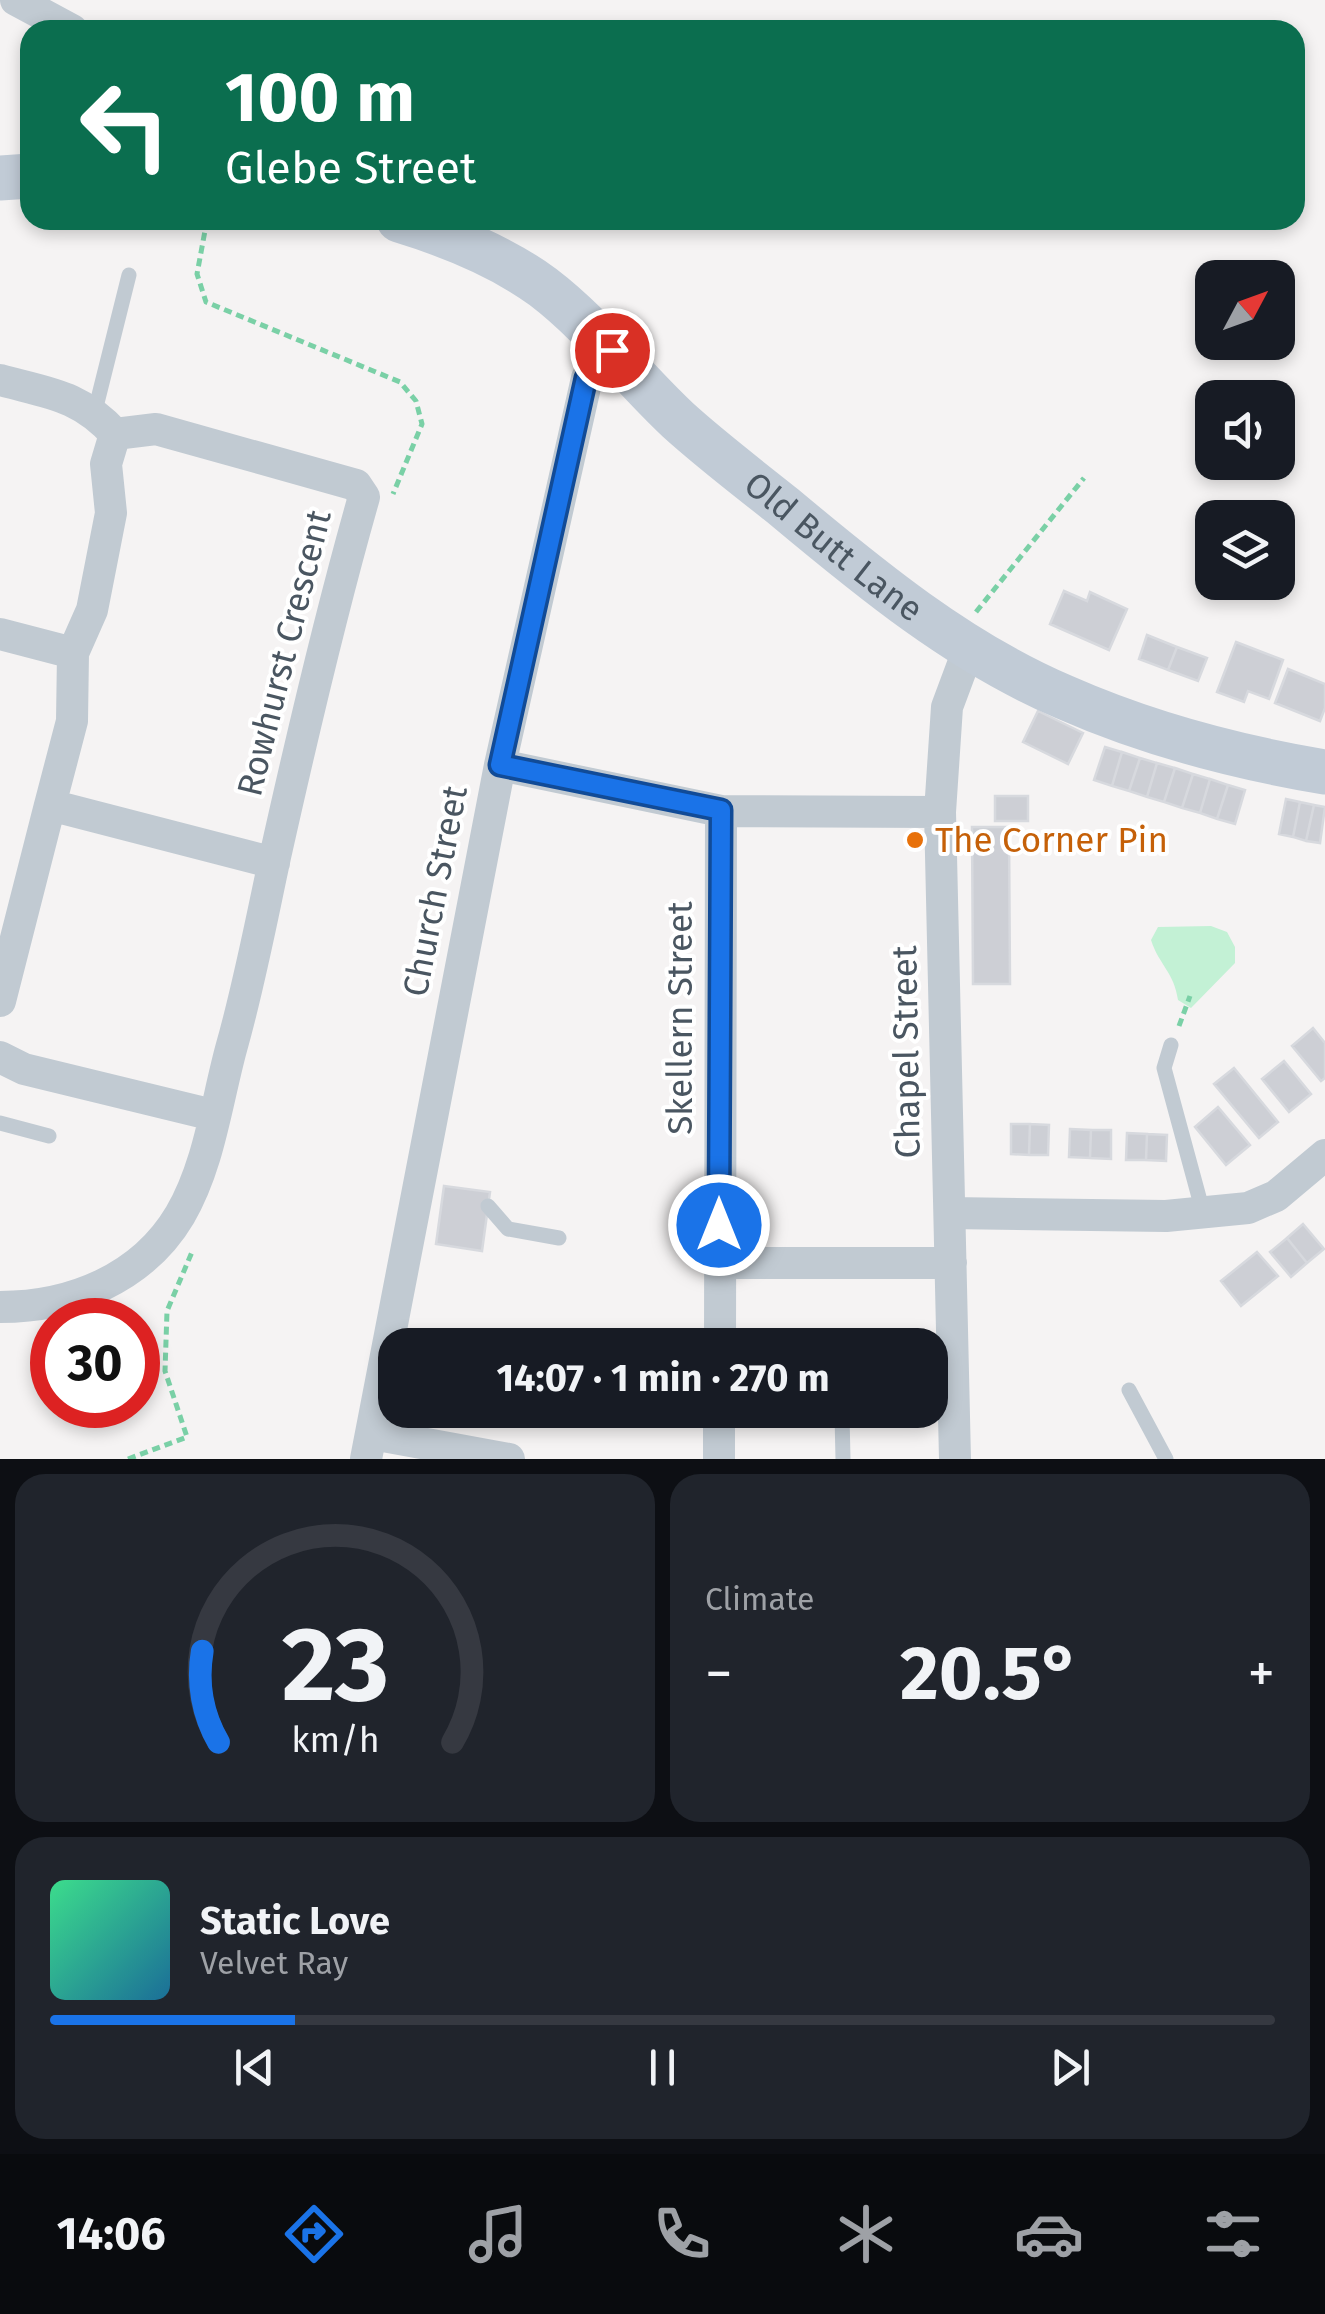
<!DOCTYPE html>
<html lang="en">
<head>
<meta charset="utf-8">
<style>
  body { margin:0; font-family:"Fira Sans",sans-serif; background:#20242c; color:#f1f3f6; height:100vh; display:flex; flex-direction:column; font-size:38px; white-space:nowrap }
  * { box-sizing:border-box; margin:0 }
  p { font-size:32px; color:#9ea1a6 }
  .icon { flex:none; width:55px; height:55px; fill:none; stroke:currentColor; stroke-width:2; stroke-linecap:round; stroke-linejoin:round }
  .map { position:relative; height:1459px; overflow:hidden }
  .panel { display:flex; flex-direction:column; gap:15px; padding:15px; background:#0d0f14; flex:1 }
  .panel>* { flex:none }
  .top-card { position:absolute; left:20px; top:20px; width:1285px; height:210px; border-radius:30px; box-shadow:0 5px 15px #0003; background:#0b6e4f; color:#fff; overflow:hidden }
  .needle { width:65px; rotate:49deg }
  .buttons { position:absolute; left:1195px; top:260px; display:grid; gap:20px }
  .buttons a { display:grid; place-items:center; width:100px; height:100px; border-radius:20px; background:#171b24; box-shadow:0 5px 15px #0003; font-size:50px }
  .speed { position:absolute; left:30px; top:1298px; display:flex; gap:20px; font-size:50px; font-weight:700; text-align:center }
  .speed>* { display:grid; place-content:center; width:130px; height:130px; border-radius:50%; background:#171b24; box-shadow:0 5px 15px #0003; line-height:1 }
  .speed .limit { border:15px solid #d22; background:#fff; color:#111 }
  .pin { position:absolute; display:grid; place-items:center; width:85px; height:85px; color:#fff; margin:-42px; border:5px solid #fff; border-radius:50%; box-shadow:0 2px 10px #0007 }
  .me { position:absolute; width:110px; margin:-55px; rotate:0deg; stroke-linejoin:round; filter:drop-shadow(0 0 8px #0008) }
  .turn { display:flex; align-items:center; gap:35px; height:210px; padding:0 40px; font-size:45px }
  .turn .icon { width:130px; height:130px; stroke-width:2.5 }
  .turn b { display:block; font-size:70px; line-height:85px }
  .big { font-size:75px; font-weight:700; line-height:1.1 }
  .panel .widget { flex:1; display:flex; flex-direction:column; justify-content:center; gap:15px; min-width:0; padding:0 35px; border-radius:30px; background:#20242c }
  .panel .dial { align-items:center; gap:0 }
  .dial svg { height:260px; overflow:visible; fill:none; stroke:#363941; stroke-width:7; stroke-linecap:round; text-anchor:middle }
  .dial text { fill:#f1f3f6; stroke:none }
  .song { display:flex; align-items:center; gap:30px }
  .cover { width:120px; height:120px; border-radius:15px; background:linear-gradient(135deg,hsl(150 70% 55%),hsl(200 70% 35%)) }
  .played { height:10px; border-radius:5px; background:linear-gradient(90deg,#1a73e8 20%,#363941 20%) }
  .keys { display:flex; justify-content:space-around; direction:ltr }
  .heat { display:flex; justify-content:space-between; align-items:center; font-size:55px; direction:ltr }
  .panel .tiles { flex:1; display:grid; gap:15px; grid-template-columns:1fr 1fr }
  .widget:last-child { grid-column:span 2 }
  .trip { position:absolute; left:378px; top:1328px; width:570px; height:100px; border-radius:30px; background:#171b24; box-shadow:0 5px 15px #0003; font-weight:700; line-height:100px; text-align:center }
  .tabs { display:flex; height:160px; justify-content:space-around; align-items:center; background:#090b0e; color:#9ea1a6 }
  .tabs .icon { width:70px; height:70px }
  .tabs .selected { color:#1a73e8 }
  .tabs b { font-size:45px; color:#f1f3f6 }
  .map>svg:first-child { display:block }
  .green { fill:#c3f1d5 }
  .building { fill:#cdcfd5; stroke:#d7d9de; stroke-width:2.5 }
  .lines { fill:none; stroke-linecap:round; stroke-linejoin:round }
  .path { stroke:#7ad0a6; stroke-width:5; stroke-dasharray:8 5; stroke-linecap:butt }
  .lane { stroke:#c1cad2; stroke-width:15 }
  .street { stroke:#c1cad2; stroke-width:32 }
  .secondary { stroke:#c1cbd6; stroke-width:45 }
  .route-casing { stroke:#114b97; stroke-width:25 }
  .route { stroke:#1a73e8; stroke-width:18 }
  .food-dot { fill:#e8710a; stroke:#fff; stroke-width:4 }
  .labels { text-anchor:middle; stroke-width:8; stroke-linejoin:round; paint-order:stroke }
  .street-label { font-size:35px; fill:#4a5661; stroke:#fff }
  .food-label { font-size:35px; fill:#c56008; stroke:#fff; text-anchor:start }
</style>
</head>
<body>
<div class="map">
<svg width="1325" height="1459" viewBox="0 0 1325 1459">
  <rect width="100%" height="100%" fill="#f5f3f3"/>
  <path class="green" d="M1211 926 1227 932 1235 947V963L1191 1008 1178 1000C1174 972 1159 965 1151 940L1158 927Z"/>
  <path class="building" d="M1064 591 1087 601 1090 592 1127 609 1109 650 1050 624Z
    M1147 635 1177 647 1168 670 1139 659Z
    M1236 642 1283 660 1269 699 1248 691 1244 702 1217 692Z
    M1177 647 1207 658 1198 681 1168 670Z
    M1288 669 1325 684V708L1320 721 1275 703Z
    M1038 711 1083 733 1068 764 1023 742Z
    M1105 747 1122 752 1112 786 1094 780Z
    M1122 752 1140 758 1129 791 1112 786Z
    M1140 758 1157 763 1147 797 1129 791Z
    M1157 763 1175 768 1164 802 1147 797Z
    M1175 768 1193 774 1182 808 1164 802Z
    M1193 774 1210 779 1200 813 1182 808Z
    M1210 779 1228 785 1217 819 1200 813Z
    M1228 785 1245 790 1235 824 1217 819Z
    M995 796H1028V821H995Z
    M1286 799 1300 802 1293 837 1279 834Z
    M1300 802 1314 805 1306 841 1293 837Z
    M1314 805 1325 807 1320 843 1306 841Z
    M972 827H1009L1010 984H973Z
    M1313 1028 1325 1043V1078L1321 1081 1292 1046Z
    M1284 1061 1311 1094 1289 1112 1262 1079Z
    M1234 1068 1278 1122 1259 1138 1214 1084Z
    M1218 1107 1250 1145 1226 1165 1195 1127Z
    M1011 1124H1030L1029 1155 1011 1154Z
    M1030 1124 1049 1125 1048 1155H1029Z
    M1070 1129 1091 1130 1090 1158 1069 1157Z
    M1091 1130H1111V1159L1090 1158Z
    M1127 1133 1147 1134 1146 1160H1126Z
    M1147 1134 1167 1135 1166 1161 1146 1160Z
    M444 1186 490 1192 482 1251 436 1244Z
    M1303 1224 1324 1249 1307 1263 1287 1238Z
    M1287 1238 1307 1263 1291 1277 1270 1252Z
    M1257 1252 1278 1276 1241 1306 1221 1281Z"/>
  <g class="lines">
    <path class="path" d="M207 220 197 274 206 302 400 382 416 401 422 424 393 494
      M976 612 1084 478
      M1179 1026 1190 996
      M128 1459 187 1437 165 1371 167 1311 192 1252"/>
    <path class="lane" d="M95 411 129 275
      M1171 1045 1164 1068 1203 1212
      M0 1123 49 1136
      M488 1206 508 1229 559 1238
      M1129 1390 1166 1459
      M842 1415 843 1459"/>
    <path class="street" d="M16 0 72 30
      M0 380C48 393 80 395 115 434
      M115 434 106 464 111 513 92 610 73 653 72 721 50 805 274 863
      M0 634 73 653
      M500 765 721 811 940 812
      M0 1001 50 805
      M0 1057 24 1069 213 1115
      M950 1213 1166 1216 1248 1208 1276 1196 1325 1155
      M719 1263H951
      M0 1307C71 1307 142 1279 180 1215 209 1165 216 1105 231 1049 249 986 261 922 275 857 302 736 330 616 364 497L356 485 156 429 115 434
      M720 1345 721 811
      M372 1434 509 1459
      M366 1459 500 765 587 378 596 362 612 350
      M719 1459V1410
      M955 1459 940 812 947 707 969 648"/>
    <g class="secondary">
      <path d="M0 178 30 176"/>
      <path id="s1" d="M399 220C448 235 501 256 543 287 593 325 632 377 678 420 711 450 748 478 783 506 869 578 960 653 1064 697 1148 734 1235 757 1325 772"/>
    </g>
  </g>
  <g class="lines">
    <g class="route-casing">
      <path id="route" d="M612 350 596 362 586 378 500 765 721 810 719 1225"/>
    </g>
    <use href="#route" class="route"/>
  </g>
  <circle class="food-dot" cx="915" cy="840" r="10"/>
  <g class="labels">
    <g class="street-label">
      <text dy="12" stroke="none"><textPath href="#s1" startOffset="550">Old Butt Lane</textPath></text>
      <text transform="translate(284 653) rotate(-76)" y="12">Rowhurst Crescent</text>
      <text transform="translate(435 891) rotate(-79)" y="12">Church Street</text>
      <text transform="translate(680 1018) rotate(-90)" y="12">Skellern Street</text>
      <text transform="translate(906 1052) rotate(-91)" y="12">Chapel Street</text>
    </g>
    <g class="food-label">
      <text x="935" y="852">The Corner Pin</text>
    </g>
  </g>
</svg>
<div class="buttons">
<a><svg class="needle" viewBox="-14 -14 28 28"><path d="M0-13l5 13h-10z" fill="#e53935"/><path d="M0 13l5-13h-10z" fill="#9ea1a6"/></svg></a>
<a><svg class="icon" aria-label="sound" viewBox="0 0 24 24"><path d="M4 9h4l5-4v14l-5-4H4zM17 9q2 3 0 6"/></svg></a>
<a><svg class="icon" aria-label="layers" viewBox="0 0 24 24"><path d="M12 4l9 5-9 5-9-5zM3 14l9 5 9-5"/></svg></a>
</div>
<div class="speed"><div class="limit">30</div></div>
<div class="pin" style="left:612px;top:350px;background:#d93025"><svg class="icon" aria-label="arrive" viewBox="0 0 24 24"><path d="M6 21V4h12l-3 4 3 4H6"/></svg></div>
<svg class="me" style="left:719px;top:1225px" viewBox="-20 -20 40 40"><circle r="17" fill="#1a73e8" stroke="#fff" stroke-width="3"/><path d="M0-11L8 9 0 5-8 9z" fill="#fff"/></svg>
<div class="trip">14:07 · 1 min · 270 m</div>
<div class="top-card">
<div class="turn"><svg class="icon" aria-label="left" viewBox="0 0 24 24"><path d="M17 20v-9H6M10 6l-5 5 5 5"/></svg><div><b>100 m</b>Glebe Street</div></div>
</div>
</div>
<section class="panel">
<div class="tiles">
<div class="widget dial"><svg viewBox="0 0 100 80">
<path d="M14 69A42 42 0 1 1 86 69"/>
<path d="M14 69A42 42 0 0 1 9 41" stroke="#1a73e8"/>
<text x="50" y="56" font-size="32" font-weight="700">23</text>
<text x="50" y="72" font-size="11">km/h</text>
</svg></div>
<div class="widget"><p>Climate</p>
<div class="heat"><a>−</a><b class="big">20.5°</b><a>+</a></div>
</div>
<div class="widget">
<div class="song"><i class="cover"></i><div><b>Static Love</b><p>Velvet Ray</p></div></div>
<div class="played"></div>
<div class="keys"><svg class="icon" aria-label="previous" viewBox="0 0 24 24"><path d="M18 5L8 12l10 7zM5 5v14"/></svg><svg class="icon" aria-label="pause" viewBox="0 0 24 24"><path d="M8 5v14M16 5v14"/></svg><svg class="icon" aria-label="next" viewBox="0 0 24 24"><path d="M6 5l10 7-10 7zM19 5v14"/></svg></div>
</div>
</div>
</section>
<nav class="tabs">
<b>14:06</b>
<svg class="icon selected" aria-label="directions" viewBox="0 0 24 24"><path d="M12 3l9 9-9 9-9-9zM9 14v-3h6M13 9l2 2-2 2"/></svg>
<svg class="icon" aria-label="music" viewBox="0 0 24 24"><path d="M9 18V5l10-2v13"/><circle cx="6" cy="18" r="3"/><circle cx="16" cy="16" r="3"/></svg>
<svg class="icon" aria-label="phone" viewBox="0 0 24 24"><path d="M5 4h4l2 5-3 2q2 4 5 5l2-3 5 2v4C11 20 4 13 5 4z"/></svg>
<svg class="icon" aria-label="climate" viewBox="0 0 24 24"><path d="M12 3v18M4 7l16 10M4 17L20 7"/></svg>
<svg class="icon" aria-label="car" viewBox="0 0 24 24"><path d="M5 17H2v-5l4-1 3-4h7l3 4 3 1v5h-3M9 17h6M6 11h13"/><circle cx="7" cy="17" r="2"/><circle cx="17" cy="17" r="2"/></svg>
<svg class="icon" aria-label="filters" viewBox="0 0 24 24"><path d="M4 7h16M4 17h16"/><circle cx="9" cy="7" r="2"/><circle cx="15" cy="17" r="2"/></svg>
</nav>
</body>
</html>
